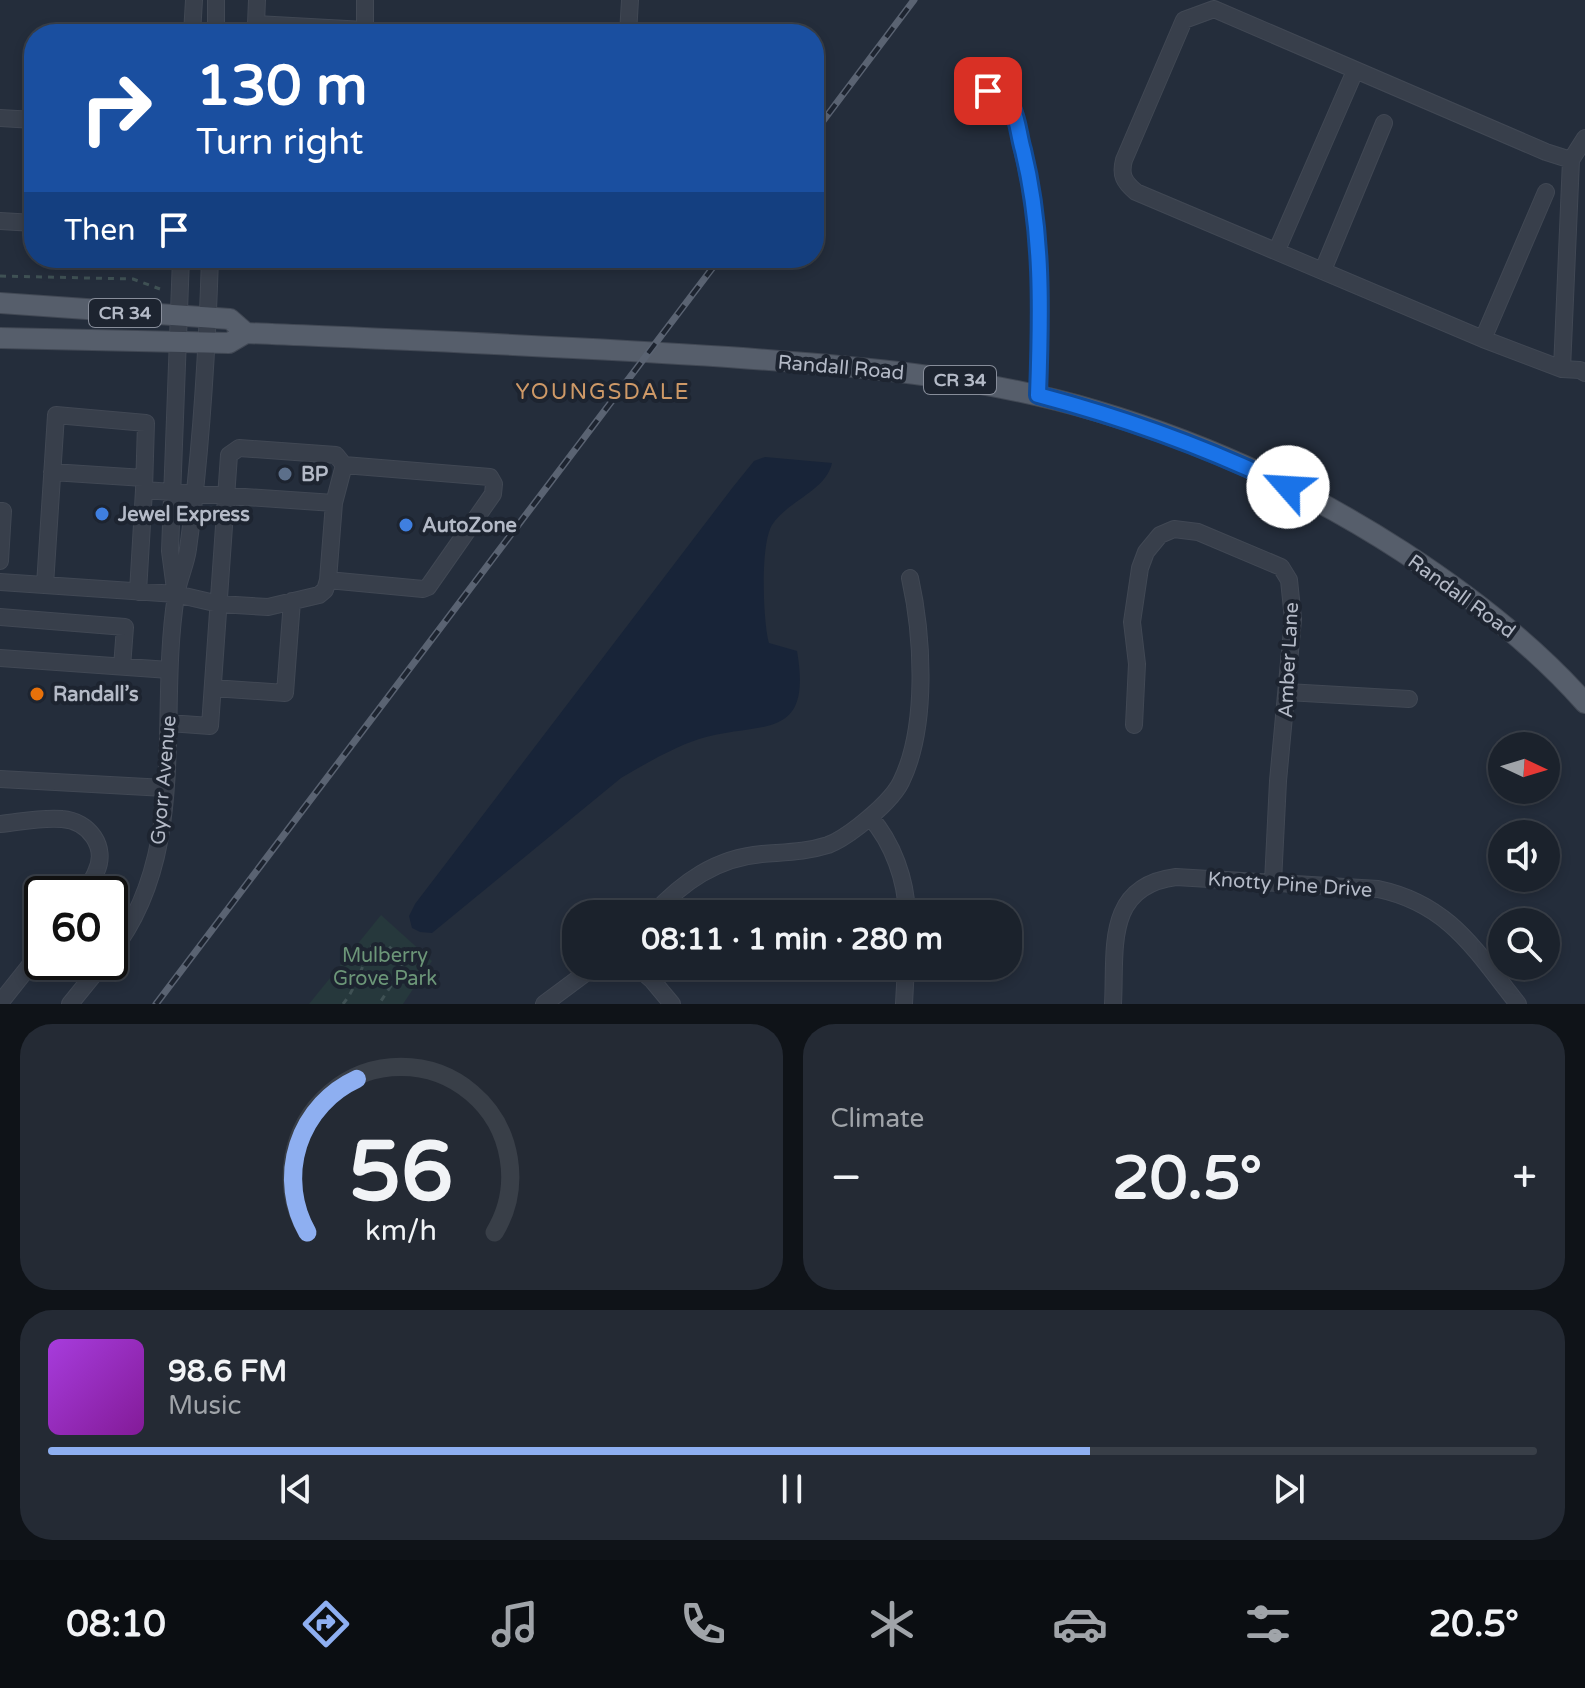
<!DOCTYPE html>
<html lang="en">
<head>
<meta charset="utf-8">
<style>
  body { margin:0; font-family:"Varela Round",sans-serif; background:#242a34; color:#f1f3f6; height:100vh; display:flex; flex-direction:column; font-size:30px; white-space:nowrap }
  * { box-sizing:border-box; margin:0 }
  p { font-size:26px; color:#a0a4a9 }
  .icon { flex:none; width:44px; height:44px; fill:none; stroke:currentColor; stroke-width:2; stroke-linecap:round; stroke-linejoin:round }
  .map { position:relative; height:1004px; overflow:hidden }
  .panel { display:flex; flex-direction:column; gap:20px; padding:20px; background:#0f1318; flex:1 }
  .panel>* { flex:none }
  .hud { position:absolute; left:24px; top:24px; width:800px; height:244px; border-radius:32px; box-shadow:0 4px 12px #0003,0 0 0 2px #393f48; background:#1a4fa0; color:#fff; overflow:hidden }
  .needle { width:52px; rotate:94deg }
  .fabs { position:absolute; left:1488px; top:732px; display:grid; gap:16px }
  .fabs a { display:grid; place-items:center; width:72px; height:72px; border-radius:50%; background:#1b222c; box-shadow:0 4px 12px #0003,0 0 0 2px #393f48; font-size:40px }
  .speed { position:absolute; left:24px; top:876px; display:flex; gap:16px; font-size:40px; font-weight:700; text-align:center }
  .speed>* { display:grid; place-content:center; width:104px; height:104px; border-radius:50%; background:#1b222c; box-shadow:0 4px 12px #0003,0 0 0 2px #393f48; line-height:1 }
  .speed .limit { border:4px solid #111; border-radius:12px; background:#fff; color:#111 }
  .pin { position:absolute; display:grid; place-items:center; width:68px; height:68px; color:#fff; margin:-34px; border-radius:16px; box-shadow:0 4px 12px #0006 }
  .me { position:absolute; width:88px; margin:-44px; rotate:296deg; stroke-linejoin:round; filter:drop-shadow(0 0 6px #0008) }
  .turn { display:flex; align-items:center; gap:28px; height:168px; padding:0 40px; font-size:36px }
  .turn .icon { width:104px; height:104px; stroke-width:2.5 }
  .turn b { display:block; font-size:56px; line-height:68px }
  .then { display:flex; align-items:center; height:76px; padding:0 40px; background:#0003; gap:16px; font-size:30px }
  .big { font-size:60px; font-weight:700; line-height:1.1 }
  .panel .tile { flex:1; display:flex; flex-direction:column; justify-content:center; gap:12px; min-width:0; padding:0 28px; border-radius:32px; background:#242a34 }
  .panel .dial { align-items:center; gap:0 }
  .dial svg { height:208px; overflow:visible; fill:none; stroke:#393f48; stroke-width:7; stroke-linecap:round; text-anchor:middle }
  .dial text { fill:#f1f3f6; stroke:none }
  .song { display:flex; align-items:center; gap:24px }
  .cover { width:96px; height:96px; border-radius:12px; background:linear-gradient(135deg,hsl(280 70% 55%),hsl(290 70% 35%)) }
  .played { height:8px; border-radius:4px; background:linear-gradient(90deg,#8eaff1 70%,#393f48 70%) }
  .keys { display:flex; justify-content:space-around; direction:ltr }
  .heat { display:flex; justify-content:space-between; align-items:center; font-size:44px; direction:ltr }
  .panel .tiles { flex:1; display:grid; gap:20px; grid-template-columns:1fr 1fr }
  .tile:last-child { grid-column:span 2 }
  .trip { position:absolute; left:562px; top:900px; width:460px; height:80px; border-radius:32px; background:#1b222c; box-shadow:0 4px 12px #0003,0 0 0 2px #393f48; font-weight:700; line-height:80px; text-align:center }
  .tabs { display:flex; height:128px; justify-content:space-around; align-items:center; background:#0b0e12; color:#a0a4a9 }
  .tabs .icon { width:56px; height:56px }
  .tabs .current { color:#8eaff1 }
  .tabs b { font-size:36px; color:#f1f3f6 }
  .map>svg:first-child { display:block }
  .green { fill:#26383c }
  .water { fill:#182438 }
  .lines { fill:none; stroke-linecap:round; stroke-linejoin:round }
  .minor-casing { stroke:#414854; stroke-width:18 }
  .major-casing { stroke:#414854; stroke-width:22 }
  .path { stroke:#3f5154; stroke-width:3; stroke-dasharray:6 6; stroke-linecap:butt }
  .minor { stroke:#383f4b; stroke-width:16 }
  .major { stroke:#565e6b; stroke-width:20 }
  .rail-casing { stroke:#5a6372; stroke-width:7 }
  .rail { stroke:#1d2430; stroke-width:4; stroke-dasharray:12; stroke-linecap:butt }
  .route-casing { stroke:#114b97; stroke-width:20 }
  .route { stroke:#1a73e8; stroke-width:14 }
  .service-dot { fill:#5c6f8a; stroke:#1d2430; stroke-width:3 }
  .shop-dot { fill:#3f7fe0; stroke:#1d2430; stroke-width:3 }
  .food-dot { fill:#e8710a; stroke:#1d2430; stroke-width:3 }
  .labels { text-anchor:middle; stroke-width:8; stroke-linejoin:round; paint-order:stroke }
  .shield { fill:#1d2430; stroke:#878d9a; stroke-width:2 }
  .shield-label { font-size:18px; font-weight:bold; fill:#b4bac7 }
  .street-label { font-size:20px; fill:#b4bac7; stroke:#1d2430 }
  .poi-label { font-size:20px; font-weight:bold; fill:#b4bac7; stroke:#1d2430; text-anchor:start }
  .park-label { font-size:20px; fill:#6c9678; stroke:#1d2430 }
  .neighbourhood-label { font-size:22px; letter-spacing:2px; fill:#ce9967; stroke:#1d2430 }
</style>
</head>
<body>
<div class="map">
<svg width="1585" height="1004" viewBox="0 0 1585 1004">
  <rect width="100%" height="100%" fill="#242d3b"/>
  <path class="green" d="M381 915 432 961 403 1004H309Z"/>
  <path class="water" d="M765 457 832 463C826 491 787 501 772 525 760 545 763 621 769 643L797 651C813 744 760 720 699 739 672 748 645 764 621 778L432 933 420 932 412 928 409 916 415 904 733 487 754 461Z"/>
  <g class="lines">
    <g class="minor-casing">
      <path id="minor" d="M256 24 257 0
        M365 30V0
        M192 34 194 0
        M216 34V0
        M255 34 256 24 365 30 364 34
        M628 34 630 0
        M975 94C990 90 1003 93 1011 108 1018 119 1019 137 1022 149 1043 231 1041 312 1038 395
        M0 118 34 120
        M1571 160 1585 138
        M0 221 34 223
        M1277 250 1355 71
        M1323 270 1384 123
        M1483 339 1546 192
        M1562 369 1571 160 1546 152 1214 9 1184 20 1124 160C1120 175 1124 182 1136 192L1483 339 1562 369 1580 370 1585 373
        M52 472 144 478
        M334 503 344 465
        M0 511H3L0 561
        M0 582 176 594 219 604 268 607 319 595 325 590 328 580 334 503 144 490 146 423 56 415 45 585
        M175 589 170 551 181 258
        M138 592 144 490
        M0 617 125 627 122 667
        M0 658 169 670
        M213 688 285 693 292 601
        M1287 692 1409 699
        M169 723 210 726 229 455 239 448 336 455 344 465 490 477 494 484 493 494 428 587 423 589 328 580
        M1134 725 1137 664 1132 622 1140 568 1146 552 1160 535 1174 529 1198 532 1281 567 1289 580 1293 619 1278 781 1273 882
        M0 779 165 788
        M870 817C893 843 906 880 907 914
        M0 824C20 822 42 817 62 819 89 821 108 847 96 872 93 880 87 887 83 894
        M653 914C683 882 716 858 762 854 785 852 806 852 828 845 839 841 850 833 859 826 873 815 893 798 901 782 928 727 923 637 910 578
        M110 954C191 853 157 715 176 596 178 580 186 565 188 549 201 453 207 355 210 258
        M636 966 652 980 672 1004
        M0 1003 42 950
        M70 1004 104 962
        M544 1004 595 966
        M904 1004 906 966
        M1113 1004C1116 950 1104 886 1176 877L1378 889C1449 904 1475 950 1518 1004"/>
    </g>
    <g class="major-casing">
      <path id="major" d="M0 303 230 319 246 333
        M0 338 229 343 246 333C407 340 567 346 728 357 852 366 976 375 1097 411 1205 443 1309 491 1403 552 1469 595 1532 643 1585 703"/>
    </g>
    <path class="path" d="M0 276 133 279 160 289
      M343 1004C357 987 362 964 373 944L387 945 402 958V969L379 1004"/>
    <use href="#minor" class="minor"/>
    <use href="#major" class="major"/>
    <g class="rail-casing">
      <path id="rail" d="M814 133 914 0
        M156 1004 720 258"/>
    </g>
    <use href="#rail" class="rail"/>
  </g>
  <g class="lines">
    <g class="route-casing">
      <path id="route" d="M988 91C998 94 1007 99 1012 108 1018 120 1019 137 1023 150 1043 231 1041 313 1038 395 1125 418 1208 448 1288 487"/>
    </g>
    <use href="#route" class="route"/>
  </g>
  <circle class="service-dot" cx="285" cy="474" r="8"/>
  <g class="shop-dot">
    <circle cx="102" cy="514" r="8"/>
    <circle cx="406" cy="525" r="8"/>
  </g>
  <circle class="food-dot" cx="37" cy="694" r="8"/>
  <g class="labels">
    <g class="shield">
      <rect x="89" y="299" width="72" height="28" rx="6"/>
      <rect x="924" y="366" width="72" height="28" rx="6"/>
    </g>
    <g class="shield-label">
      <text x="125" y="319">CR 34</text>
      <text x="960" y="386">CR 34</text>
    </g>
    <g class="street-label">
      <text transform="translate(841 367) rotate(5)" y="7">Randall Road</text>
      <text transform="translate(1462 596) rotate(36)" y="7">Randall Road</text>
      <text transform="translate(1288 660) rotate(-87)" y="7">Amber Lane</text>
      <text transform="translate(163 780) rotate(-85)" y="7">Gyorr Avenue</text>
      <text transform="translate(1290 884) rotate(4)" y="7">Knotty Pine Drive</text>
    </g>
    <g class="poi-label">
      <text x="301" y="481">BP</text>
      <text x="118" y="521">Jewel Express</text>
      <text x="422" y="532">AutoZone</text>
      <text x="53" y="701">Randall’s</text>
    </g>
    <g class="park-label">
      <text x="385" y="962">Mulberry<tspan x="385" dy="23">Grove Park</tspan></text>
    </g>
    <g class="neighbourhood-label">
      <text x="603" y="399">YOUNGSDALE</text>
    </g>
  </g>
</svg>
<div class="fabs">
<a><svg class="needle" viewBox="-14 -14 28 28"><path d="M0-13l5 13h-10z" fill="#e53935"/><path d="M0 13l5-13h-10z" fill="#a0a4a9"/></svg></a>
<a><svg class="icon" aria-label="sound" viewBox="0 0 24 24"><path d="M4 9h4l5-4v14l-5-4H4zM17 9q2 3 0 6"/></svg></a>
<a><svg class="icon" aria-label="search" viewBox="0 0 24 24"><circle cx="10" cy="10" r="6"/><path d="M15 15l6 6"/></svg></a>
</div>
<div class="speed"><div class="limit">60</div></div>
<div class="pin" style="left:988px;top:91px;background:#d93025"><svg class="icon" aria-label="arrive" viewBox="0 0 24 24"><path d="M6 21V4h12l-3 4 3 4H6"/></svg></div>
<svg class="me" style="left:1288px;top:487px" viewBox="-20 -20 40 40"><circle r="19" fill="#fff"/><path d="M0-13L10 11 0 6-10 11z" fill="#1a73e8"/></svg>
<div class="trip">08:11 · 1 min · 280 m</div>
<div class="hud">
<div class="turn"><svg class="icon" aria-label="right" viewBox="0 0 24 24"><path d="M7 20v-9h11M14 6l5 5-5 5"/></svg><div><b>130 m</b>Turn right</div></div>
<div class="then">Then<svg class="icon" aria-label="arrive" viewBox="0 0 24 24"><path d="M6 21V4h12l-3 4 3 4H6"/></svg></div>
</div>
</div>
<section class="panel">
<div class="tiles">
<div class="tile dial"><svg viewBox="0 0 100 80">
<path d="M14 69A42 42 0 1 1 86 69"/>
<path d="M14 69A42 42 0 0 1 33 10" stroke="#8eaff1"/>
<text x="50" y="56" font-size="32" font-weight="700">56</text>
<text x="50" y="72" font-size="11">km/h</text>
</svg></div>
<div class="tile"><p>Climate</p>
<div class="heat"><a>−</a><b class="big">20.5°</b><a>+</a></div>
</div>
<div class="tile">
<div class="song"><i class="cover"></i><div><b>98.6 FM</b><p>Music</p></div></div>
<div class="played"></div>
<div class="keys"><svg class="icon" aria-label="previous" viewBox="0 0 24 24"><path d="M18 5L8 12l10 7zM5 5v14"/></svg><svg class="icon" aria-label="pause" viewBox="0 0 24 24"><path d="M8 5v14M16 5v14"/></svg><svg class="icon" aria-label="next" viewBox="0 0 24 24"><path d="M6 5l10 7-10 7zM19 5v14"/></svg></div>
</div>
</div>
</section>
<nav class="tabs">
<b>08:10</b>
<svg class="icon current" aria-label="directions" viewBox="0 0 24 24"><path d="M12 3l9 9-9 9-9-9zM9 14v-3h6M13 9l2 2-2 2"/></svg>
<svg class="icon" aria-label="music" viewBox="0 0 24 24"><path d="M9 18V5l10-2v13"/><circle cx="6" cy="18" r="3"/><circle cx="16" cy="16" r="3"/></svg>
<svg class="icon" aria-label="phone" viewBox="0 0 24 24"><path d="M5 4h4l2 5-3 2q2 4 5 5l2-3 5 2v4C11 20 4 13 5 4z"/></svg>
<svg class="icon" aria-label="climate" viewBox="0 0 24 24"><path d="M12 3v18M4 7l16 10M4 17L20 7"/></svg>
<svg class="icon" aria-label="car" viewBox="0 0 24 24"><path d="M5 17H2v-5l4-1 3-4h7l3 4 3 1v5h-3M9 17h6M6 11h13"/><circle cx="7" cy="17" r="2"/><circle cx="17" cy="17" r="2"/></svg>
<svg class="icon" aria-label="filters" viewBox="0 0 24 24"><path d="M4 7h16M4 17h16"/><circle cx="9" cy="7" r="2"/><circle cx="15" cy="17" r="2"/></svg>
<b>20.5°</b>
</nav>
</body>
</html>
